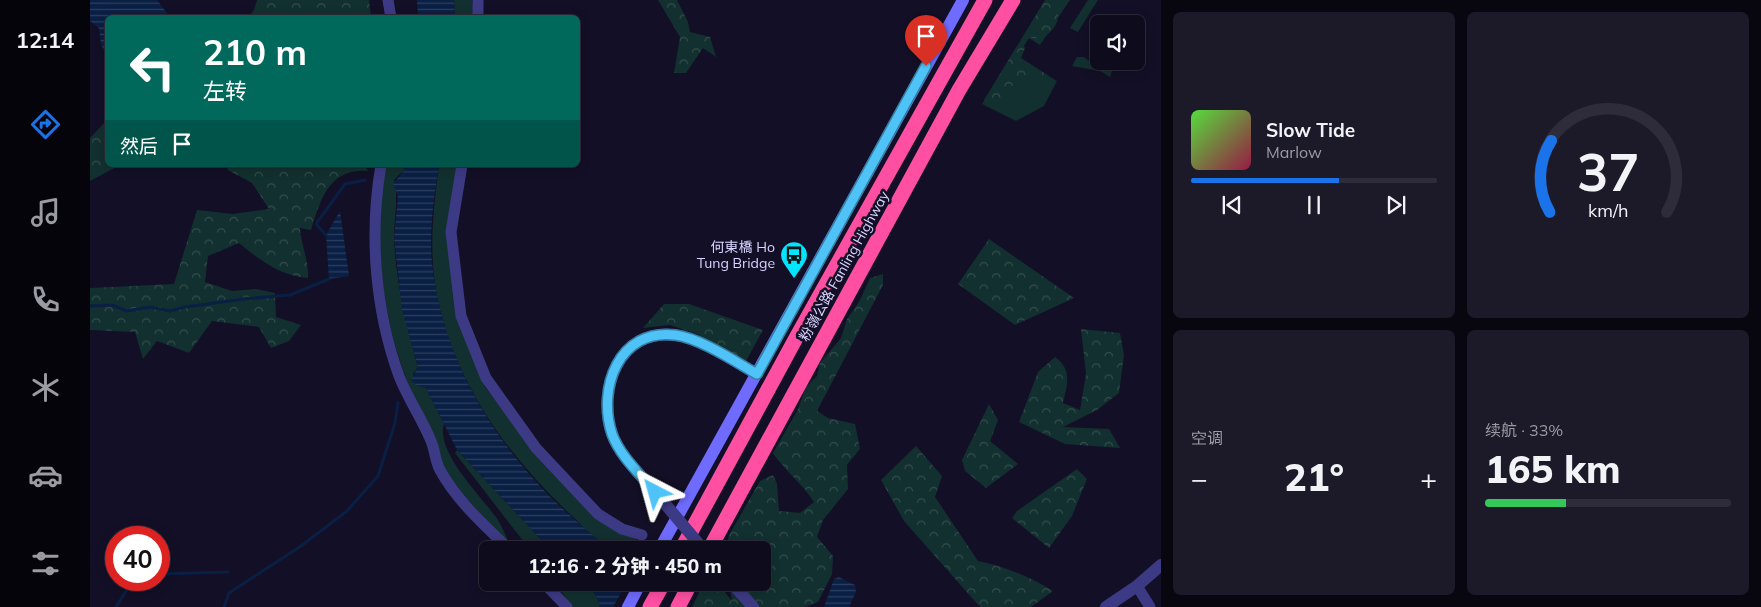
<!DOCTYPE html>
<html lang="zh">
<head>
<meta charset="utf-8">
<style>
  body { margin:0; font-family:Mulish,"Noto Sans SC",sans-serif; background:#1c1929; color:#f1f3f6; height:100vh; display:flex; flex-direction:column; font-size:19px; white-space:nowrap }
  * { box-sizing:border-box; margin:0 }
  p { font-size:16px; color:#9b9ba3 }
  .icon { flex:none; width:28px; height:28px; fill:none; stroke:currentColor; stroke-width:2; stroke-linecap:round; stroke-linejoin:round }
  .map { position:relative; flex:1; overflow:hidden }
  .side { display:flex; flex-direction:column; gap:12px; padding:12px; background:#08060f; width:600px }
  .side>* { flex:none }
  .hud { position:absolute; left:15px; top:15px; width:475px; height:152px; border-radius:8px; box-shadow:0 2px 12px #0003,0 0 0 1px #2e2b3b; background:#00695c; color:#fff; overflow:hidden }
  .tools { position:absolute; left:1000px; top:15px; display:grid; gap:10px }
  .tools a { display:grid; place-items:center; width:55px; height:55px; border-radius:8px; background:#0e0b1c; box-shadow:0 2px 12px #0003,0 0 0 1px #2e2b3b; font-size:25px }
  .speed { position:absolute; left:15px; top:526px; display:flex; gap:10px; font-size:25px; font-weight:700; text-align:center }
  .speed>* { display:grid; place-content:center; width:65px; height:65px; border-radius:50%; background:#0e0b1c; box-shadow:0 2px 12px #0003,0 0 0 1px #2e2b3b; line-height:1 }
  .speed .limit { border:8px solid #d22; background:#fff; color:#111 }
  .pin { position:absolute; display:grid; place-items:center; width:42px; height:42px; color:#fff; margin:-51px -21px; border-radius:50% 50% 50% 0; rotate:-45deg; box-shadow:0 0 5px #0007 }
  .pin .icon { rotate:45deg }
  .me { position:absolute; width:55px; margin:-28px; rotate:321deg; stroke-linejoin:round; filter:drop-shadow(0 0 4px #0008) }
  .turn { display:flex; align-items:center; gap:18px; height:105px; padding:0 15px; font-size:22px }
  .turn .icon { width:65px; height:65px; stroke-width:2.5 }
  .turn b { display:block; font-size:35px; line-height:42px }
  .then { display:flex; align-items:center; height:48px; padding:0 15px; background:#0003; gap:10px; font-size:19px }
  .big { font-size:38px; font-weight:800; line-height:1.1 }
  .side .tile { flex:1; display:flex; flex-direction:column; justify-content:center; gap:8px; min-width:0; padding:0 18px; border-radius:8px; background:#1c1929 }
  .side .dial { align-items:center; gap:0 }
  .dial svg { height:130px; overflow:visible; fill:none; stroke:#2e2b3b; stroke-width:7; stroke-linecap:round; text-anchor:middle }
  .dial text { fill:#f1f3f6; stroke:none }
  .song { display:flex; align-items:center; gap:15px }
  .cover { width:60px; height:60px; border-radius:8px; background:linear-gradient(135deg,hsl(110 70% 55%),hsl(340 70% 35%)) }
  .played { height:5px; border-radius:2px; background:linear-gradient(90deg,#1a73e8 60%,#2e2b3b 60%) }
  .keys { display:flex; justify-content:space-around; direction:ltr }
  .heat { display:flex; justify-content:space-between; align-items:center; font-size:28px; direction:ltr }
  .charge { height:8px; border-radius:4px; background:linear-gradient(90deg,#34c759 33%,#2e2b3b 0) }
  .side .tiles { flex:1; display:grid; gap:12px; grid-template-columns:repeat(2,1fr) }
  .trip { position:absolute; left:389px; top:541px; width:292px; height:50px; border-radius:8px; background:#0e0b1c; box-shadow:0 2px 12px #0003,0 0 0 1px #2e2b3b; font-weight:800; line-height:50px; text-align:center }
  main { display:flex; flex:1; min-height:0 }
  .dock { display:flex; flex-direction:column; width:90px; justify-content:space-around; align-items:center; background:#06040b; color:#9b9ba3 }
  .dock .icon { width:35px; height:35px }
  .dock .selected { color:#1a73e8 }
  .dock b { font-size:22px; color:#f1f3f6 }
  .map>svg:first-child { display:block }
  .green { fill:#12302f }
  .forest { fill:url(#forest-crowns) }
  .water { fill:url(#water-rules) }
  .pier { fill:#130f26 }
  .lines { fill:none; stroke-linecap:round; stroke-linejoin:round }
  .stream { stroke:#0a1f44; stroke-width:3 }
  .minor { stroke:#3d3a85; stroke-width:11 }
  .tertiary { stroke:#3d3a85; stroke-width:12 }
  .secondary { stroke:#6f6bff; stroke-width:12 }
  .motorway { stroke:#ff4fa3; stroke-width:15 }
  .tertiary-bridge { stroke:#3d3a85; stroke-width:12 }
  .route-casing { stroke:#337fa1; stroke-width:12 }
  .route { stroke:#4fc3f7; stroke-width:9 }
  .labels { text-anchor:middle; stroke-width:5; stroke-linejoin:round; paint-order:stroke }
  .poi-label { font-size:14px; fill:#d9d4ff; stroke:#130f26; text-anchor:end }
  .street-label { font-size:14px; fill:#d9d4ff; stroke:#130f26 }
</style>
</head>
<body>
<main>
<nav class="dock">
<b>12:14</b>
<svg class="icon selected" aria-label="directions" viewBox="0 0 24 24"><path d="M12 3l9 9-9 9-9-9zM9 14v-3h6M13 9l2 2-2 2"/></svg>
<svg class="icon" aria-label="music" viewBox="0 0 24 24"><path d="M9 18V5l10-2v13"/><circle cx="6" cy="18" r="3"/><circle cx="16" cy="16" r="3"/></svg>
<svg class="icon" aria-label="phone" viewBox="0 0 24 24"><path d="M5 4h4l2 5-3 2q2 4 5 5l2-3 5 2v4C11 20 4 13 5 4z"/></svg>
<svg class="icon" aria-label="climate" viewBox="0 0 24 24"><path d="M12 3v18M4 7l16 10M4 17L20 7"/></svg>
<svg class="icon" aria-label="car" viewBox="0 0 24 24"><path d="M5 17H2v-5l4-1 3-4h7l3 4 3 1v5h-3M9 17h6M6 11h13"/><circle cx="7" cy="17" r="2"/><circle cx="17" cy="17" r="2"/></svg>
<svg class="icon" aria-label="filters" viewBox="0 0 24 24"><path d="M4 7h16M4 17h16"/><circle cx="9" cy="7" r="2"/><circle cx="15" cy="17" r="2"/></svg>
</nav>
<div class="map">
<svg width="1071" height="607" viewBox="0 0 1071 607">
  <defs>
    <pattern id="forest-crowns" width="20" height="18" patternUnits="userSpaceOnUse" patternTransform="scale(1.25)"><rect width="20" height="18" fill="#12302f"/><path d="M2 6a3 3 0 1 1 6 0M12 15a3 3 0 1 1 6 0" fill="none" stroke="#344d4e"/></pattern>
    <pattern id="water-rules" width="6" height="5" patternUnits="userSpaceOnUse" patternTransform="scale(1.25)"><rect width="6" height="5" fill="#0a1f44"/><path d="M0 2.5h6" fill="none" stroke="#2d3f60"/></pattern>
  </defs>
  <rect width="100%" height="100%" fill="#130f26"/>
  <path class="green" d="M364 0H382L384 17H365Z
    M955 0H980L950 45 939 38 927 57 967 81 954 106 926 121 892 104Z
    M998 0H1008L988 32 980 28Z
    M1009 53V61H1025L1020 77 1010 71 982 66 987 57H994L1002 63Z
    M294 165H314V170L304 180C309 200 304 218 304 238 306 282 316 325 328 367L323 374 326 385 336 388 354 424C345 452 393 498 408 520 413 528 416 537 420 545 397 521 373 497 355 470 350 462 350 450 346 441 340 426 330 412 324 397 291 324 284 244 294 165Z
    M349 165H369L357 235 367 316 395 387 456 466 505 516 556 545 555 550C546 550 529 553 521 549 506 542 493 526 481 515 418 456 367 386 348 300 338 255 343 210 349 165Z
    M367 450 461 550H440L365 453Z
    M465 583H496L507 597 510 607H483Z"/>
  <path class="forest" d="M167 0H279L281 17H158L164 10Z
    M568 0H587L598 22 600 32 620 37 626 57 613 48 596 73H584L590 37Z
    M954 2H966C971 21 967 27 952 39L941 38 931 41Z
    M927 46H934L935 48 931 58 959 76H949L941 71 939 73 940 85 935 88 920 85 905 104 897 105 894 100Z
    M17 120 18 165H30L0 181V138Z
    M136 165H273L279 171C239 168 231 198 221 230L210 228C211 245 219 261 218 278 189 275 171 261 149 243L118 256 115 282 142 291 166 289 185 293 186 317 211 325 199 341 181 348 169 327 122 321 99 353 67 341 53 359 45 332 0 330V288L84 284 107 210 143 214 179 209 162 183 138 170Z
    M899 239 984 298 925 325 868 284Z
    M793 274V285L727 411 738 418 765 424 770 449 757 465 758 489 733 520 727 537 743 556 742 574 728 602 715 607H602L614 583H627L642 601 639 583 672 582V550H635L639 535 670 481 683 475 687 484 689 511 710 513 724 502C712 483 695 471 683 453L707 411 716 387 727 376 730 363 751 338 757 319 769 302 780 278Z
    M574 304H599L673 330 655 363 607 334 580 325 553 328Z
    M991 329 1030 333 1034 355 1029 393 1007 410 973 427 1019 429 1030 448 975 444 929 422 948 372 965 357C983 370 977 385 973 403L990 410 996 374Z
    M899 404 908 420 900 441 928 464 896 488 875 471 872 460Z
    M826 446 852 476 845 497 888 561C916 567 938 576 963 591L941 607H890L814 521 791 480Z
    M987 469 997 479 982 516 959 548 922 518 927 511Z"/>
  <path class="water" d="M0 0H67L80 17 18 18 17 59 11 44 9 28 0 21Z
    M327 0H364L365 17H328Z
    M314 165H349C344 197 339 231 342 263 355 381 429 481 522 550H461L367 450 336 388 326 385 321 380 328 367 312 310 304 238 308 197 303 184 314 170Z
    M250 211 259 276 239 279 236 235Z
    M749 577 765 585 766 592 759 607H734L744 579Z
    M496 583H572L598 607H510L507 597Z"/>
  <path class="pier" d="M576 582 601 607H523L537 583Z"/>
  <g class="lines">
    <path class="stream" d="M236 235 226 224 255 184 275 180
      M0 306 22 305 37 311 60 307 80 311 95 307 154 299 200 295 239 279
      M69 574 138 572
      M26 607 43 580
      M134 607 139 593 211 546 257 511 288 476 305 423 308 403"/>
    <path class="minor" d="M298 0 301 18
      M388 0V18
      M291 165C279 234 285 310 309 376 318 399 332 419 341 441 345 450 345 461 350 470 367 501 395 526 420 550
      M372 165 361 232 371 316 396 378 446 448 508 514 532 529 552 535
      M453 582 477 607
      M1047 586 1060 607"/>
    <path class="tertiary" d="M565 492C550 474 530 456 522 434 507 389 529 328 585 335 610 338 646 362 667 374
      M641 582 663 607
      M1016 607 1047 586 1071 565"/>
    <path class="secondary" d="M569 550 873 0
      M538 607 551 582"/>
    <path class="motorway" d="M591 550 706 338 895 0
      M619 550 869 90 923 0
      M560 607 574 582
      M588 607 601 582"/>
    <path class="tertiary-bridge" d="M565 492 614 550"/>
  </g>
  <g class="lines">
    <g class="route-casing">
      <path id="route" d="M565 492C550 474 530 456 522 434 507 388 529 328 585 335 610 338 646 362 667 374L836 66"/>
    </g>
    <use href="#route" class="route"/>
  </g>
  <defs>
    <g id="bus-pin" transform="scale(1.4375)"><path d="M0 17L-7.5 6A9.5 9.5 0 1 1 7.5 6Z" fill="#00e5ff" stroke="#130f26"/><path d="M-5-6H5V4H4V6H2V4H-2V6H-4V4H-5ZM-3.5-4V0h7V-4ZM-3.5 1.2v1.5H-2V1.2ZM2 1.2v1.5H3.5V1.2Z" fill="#111"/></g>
  </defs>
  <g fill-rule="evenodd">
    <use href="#bus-pin" x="704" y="255"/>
  </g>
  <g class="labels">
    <g class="poi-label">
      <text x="685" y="252">何東橋 Ho<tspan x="685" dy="16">Tung Bridge</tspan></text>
    </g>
    <g class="street-label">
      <text transform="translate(754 266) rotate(-61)" y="5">粉嶺公路 Fanling Highway</text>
    </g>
  </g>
</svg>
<div class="tools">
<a><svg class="icon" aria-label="sound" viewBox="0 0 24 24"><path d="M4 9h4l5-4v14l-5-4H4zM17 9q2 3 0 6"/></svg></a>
</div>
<div class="speed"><div class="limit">40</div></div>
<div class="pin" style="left:836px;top:66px;background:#d93025"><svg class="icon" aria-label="arrive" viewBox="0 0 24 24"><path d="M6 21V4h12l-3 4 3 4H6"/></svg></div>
<svg class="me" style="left:565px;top:492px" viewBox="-20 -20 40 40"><path d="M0-17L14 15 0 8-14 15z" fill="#4fc3f7" stroke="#fff" stroke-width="4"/></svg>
<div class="trip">12:16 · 2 分钟 · 450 m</div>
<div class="hud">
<div class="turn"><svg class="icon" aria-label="left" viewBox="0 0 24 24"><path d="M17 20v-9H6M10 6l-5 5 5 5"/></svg><div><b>210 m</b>左转</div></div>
<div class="then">然后<svg class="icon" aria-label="arrive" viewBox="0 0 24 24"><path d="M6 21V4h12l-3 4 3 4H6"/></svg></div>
</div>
</div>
<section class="side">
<div class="tiles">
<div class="tile">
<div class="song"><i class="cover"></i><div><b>Slow Tide</b><p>Marlow</p></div></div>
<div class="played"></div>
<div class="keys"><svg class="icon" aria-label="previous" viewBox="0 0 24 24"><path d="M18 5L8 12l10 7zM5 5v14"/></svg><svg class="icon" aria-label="pause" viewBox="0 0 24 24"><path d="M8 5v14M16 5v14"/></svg><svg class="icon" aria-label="next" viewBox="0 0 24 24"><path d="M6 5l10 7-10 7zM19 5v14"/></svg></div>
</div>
<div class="tile dial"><svg viewBox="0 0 100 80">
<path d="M14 69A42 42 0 1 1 86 69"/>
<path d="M14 69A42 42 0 0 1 15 25" stroke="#1a73e8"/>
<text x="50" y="56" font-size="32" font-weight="700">37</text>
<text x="50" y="72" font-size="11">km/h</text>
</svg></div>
<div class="tile"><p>空调</p>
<div class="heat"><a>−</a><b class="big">21°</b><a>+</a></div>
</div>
<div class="tile"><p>续航 · 33%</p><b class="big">165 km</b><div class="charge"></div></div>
</div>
</section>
</main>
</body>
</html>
